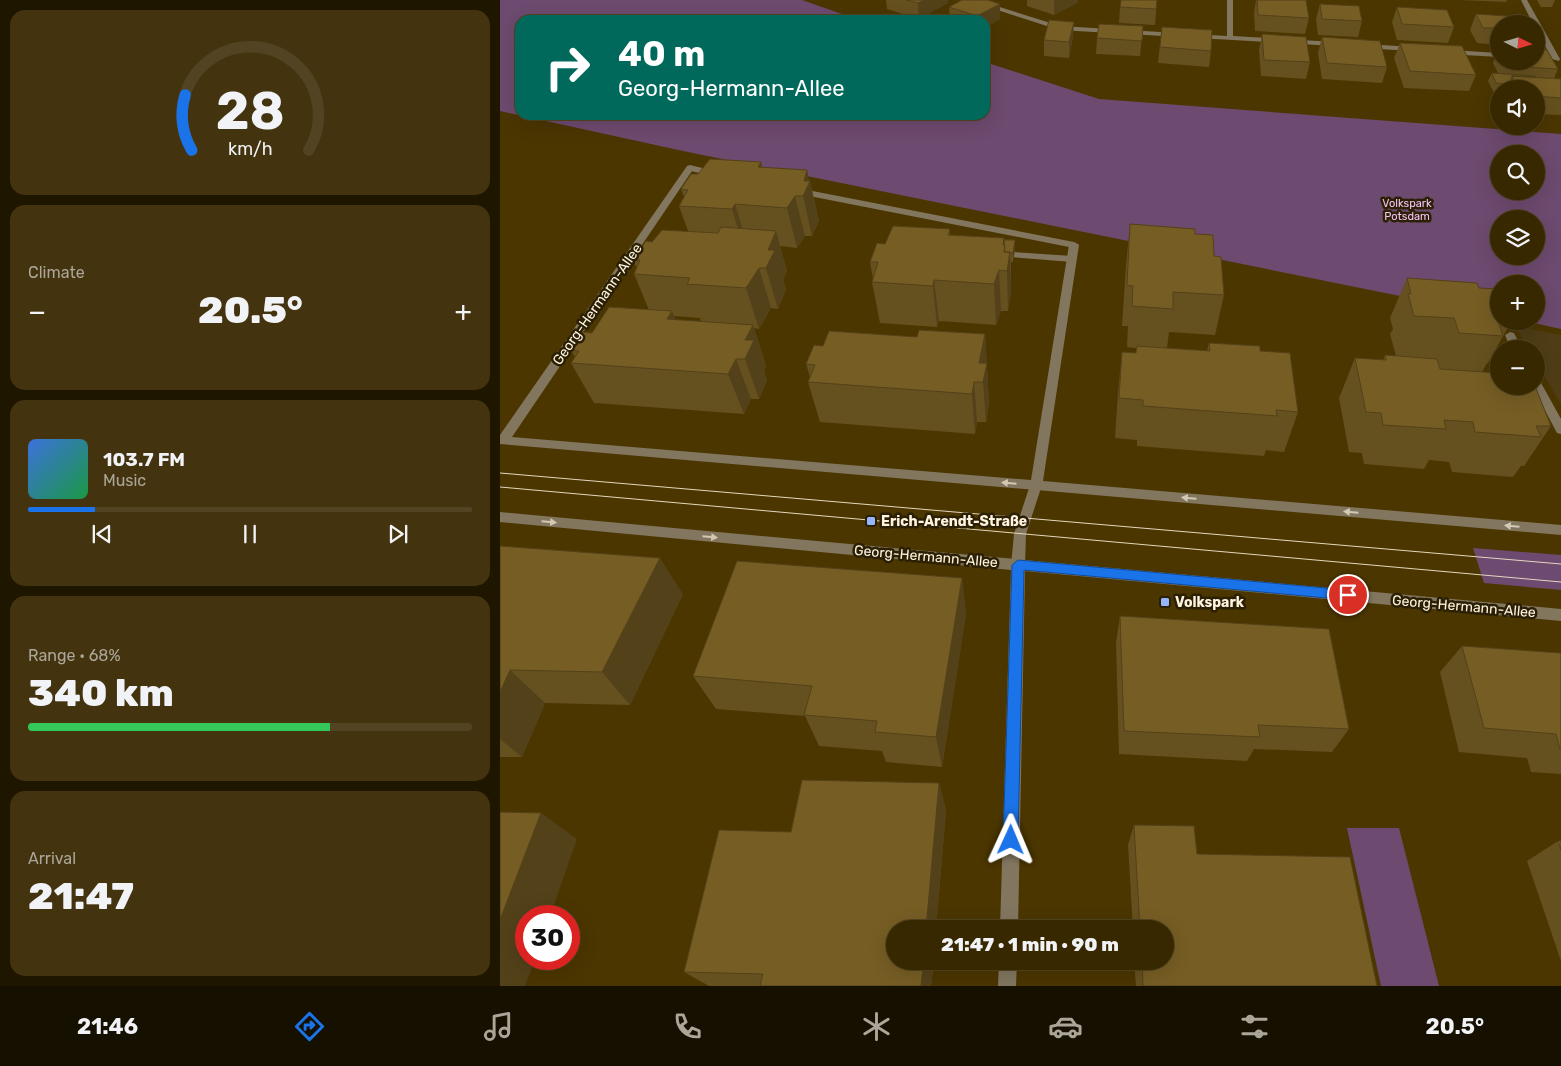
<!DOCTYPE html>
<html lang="en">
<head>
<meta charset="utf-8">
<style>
  body { margin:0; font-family:Rubik,sans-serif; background:#43340f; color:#f1f3f6; height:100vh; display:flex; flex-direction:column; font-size:19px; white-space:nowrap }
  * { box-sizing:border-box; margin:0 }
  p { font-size:16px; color:#aba699 }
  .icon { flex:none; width:28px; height:28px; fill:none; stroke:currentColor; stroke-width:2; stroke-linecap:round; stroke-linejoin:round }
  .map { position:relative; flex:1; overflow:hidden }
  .side { display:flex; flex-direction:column; gap:10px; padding:10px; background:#1f1600; width:500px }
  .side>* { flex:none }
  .guide { position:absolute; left:15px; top:15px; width:475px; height:105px; border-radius:15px; box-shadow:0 5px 20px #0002,0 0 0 1px #524422; background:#00695c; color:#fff; overflow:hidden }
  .needle { width:32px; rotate:95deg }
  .buttons { position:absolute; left:990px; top:15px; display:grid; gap:10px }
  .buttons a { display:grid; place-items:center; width:55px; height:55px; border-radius:50%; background:#382800; box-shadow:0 5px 20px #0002,0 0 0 1px #524422; font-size:25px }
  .speed { position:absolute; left:15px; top:905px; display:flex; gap:10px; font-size:25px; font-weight:700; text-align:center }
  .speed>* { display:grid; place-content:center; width:65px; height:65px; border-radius:50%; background:#382800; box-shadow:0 5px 20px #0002,0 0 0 1px #524422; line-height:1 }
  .speed .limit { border:8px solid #d22; background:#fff; color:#111 }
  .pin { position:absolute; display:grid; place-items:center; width:42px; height:42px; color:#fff; margin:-21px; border:2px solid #fff; border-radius:50%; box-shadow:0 1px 5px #0007 }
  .me { position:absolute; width:55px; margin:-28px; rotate:1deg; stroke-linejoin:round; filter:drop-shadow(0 0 4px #0008) }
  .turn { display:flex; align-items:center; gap:18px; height:105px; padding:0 20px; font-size:22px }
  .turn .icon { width:65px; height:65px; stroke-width:2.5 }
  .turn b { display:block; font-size:35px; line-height:42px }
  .big { font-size:38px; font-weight:800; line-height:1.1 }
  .side .card { flex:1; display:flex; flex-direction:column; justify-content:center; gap:8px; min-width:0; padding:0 18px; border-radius:15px; background:#43340f }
  .side .dial { align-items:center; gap:0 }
  .dial svg { height:130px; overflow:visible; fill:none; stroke:#524422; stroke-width:7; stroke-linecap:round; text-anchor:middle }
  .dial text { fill:#f1f3f6; stroke:none }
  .song { display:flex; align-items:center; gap:15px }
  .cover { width:60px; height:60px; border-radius:8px; background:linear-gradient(135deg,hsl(220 70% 55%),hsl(140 70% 35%)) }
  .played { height:5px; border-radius:2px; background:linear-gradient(90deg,#1a73e8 15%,#524422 15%) }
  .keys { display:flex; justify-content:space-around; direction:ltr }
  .heat { display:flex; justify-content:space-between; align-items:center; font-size:28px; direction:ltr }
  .charge { height:8px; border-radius:4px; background:linear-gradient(90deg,#34c759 68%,#524422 0) }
  .trip { position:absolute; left:386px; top:920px; width:288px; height:50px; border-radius:25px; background:#382800; box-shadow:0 5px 20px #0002,0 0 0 1px #524422; font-weight:800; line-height:50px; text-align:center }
  .tab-bar { display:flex; height:80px; justify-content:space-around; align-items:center; background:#161000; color:#aba699 }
  .tab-bar .icon { width:35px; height:35px }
  .tab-bar .selected { color:#1a73e8 }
  .tab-bar b { font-size:22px; color:#f1f3f6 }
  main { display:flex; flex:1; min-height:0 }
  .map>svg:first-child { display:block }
  .built { fill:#4f3d16 }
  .green { fill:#6d4a6f; fill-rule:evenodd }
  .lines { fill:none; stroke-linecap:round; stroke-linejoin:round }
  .service { fill:#82765f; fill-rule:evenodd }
  .minor { fill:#82765f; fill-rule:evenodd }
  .tram { stroke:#e3d7bf; stroke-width:1 }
  .wall { fill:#65501f; fill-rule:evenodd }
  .shaded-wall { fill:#534119 }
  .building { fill:#765d24; stroke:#534119 }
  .oneway { fill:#d3c8b4 }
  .route { fill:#1a73e8; stroke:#114b97 }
  .poi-dot { fill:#95b6fd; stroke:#2b1f04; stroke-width:2 }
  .labels { text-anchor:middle; stroke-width:5; stroke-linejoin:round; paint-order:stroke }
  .far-park-label { font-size:11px; fill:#f6c4f9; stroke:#2b1f04 }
  .street-label { font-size:14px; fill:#fef4e1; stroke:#2b1f04 }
  .poi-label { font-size:14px; font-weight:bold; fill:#fef4e1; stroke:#2b1f04; text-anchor:start }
</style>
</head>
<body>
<main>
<section class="side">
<div class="card dial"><svg viewBox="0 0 100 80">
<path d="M14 69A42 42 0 1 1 86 69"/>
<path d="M14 69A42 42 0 0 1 10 35" stroke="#1a73e8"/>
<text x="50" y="56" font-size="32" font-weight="700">28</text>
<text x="50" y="72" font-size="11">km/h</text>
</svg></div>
<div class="card"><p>Climate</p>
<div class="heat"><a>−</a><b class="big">20.5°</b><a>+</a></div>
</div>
<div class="card">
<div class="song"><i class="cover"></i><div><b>103.7 FM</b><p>Music</p></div></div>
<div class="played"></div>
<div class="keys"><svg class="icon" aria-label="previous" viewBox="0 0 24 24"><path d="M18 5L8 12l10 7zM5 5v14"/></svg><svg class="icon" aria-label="pause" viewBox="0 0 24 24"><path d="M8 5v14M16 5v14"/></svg><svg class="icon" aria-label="next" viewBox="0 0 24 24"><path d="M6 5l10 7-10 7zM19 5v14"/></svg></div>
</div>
<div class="card"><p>Range · 68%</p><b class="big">340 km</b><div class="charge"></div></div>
<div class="card"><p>Arrival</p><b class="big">21:47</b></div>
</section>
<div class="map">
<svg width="1061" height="986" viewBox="0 0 1061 986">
  <rect width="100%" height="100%" fill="#4b3600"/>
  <path class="built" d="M1015 326 1061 335V404L1036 362V349H1029Z"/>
  <path class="green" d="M0 0H302L359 20H20V115H485V62L599 99 1061 134V329L1025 321H1036V284H999V316L183 151 0 111ZM999 154H1036V191H999ZM999 219H1036V256H999Z
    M973 548 1061 555V590L984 583Z
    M847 828H899L939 986H881Z"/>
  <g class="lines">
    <path class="service" d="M190 165 219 172 220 174 216 177 187 170 186 168Z
      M297 188 574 242 579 245 574 248 294 193 293 191Z
      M514 252 572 256 577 259 572 262 511 257 509 255Z
      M536 480 540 482 542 485 526 534 525 565 523 569 518 571 513 569 511 565 514 534 530 485 532 482Z"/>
    <path class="minor" d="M467 0H477L560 26 727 36V0H733V36L835 42 839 44 835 46 559 30Z
      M1021 0H1027L1060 59 1059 61 1052 59 1036 29V24H1033Z
      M865 44 913 47 917 49 913 51 862 48 861 46Z
      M950 50 999 53V57L947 54V50Z
      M190 165 194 168 12 437 531 480 569 245 574 242 579 245 543 481 1061 525V535L0 444V435L187 166Z
      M1010 332 1014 333 1022 349H1011L1005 335Z
      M1036 380 1040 381 1061 419V434L1057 433 1032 386H1036Z
      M0 512 1061 609V621L525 571 518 929H500L511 570 0 522Z
      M499 961H517L516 986H498Z"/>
    <path class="tram" d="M0 473 1061 564
      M0 487 1061 582"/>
  </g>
  <path class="wall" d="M386 0H448V3L419 19 387 9Z
    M527 0H578L577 3 554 15 527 6Z
    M657 0 655 25 619 23 620 7Z
    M756 0H797L809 18 805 34 755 31 754 13Z
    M959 0H1007L1006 2Z
    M1037 0H1055L1052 7H1041Z
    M500 4V19L485 28V20H450L449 7Z
    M820 4 862 21 858 37 818 35 816 19Z
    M897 7 954 27 948 43 897 40 892 22Z
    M976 14 999 24V45L977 43 970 30Z
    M643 26 640 56 596 54 597 38Z
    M662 27 711 51 709 67 658 63Z
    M762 34 810 62 806 79 761 76 759 50Z
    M573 37 569 58 544 56V40Z
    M822 37 887 67 882 83 822 79 818 53Z
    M900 43 976 75 969 91 904 88 894 58Z
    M999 49V61H1036L1058 69 1054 78 1061 79V115L1036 114V89H999V92L993 91 988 81 992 73H998L993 63Z
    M261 162 262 168 310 181 319 221 312 236H305L297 248 280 246 287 271 283 280 286 290 278 309 271 308 259 329 254 328 266 366 264 370 267 381 259 399H251L244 414 94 403 71 363 75 357 71 350 92 333 149 310 134 274 137 268 133 260 152 242 188 231 179 206 184 197 181 189 198 174ZM174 316 200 318 201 322 175 320Z
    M630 224 695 234 714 256 724 295 715 335 669 332 667 348 707 351 709 343 760 351 798 412 784 452 766 450 764 456 637 446V440L615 438 618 392 622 352 636 353V348L627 347 628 326H622L626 265Z
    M450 229V235L515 240V249L513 262H511V292L508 311H501L496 325 439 321 437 327 380 323 372 282 373 279 370 262 385 244Z
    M907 278 979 288 1011 322 988 363H987L982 372 1051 426 1024 466H1021L1013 477 952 472 949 462 929 460 924 469 864 464 862 453 849 452 839 398 855 358 883 360 885 355 896 356 890 334 893 329 890 318Z
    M485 334 489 403 486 422H477L475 434 320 422 308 382 310 377 306 364 323 346 417 337Z
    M0 546 183 594 130 705 45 703 22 757H0Z
    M462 578 466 614 442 767 386 762 382 751 319 746 305 716 216 709 193 676Z
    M620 616 849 729 832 752 754 749 747 761 619 754 616 643Z
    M962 646 1061 653V774L1031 772 1027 758 959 752 940 672Z
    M439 783 446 810 436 929H395V961H434L431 986H209L184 972 291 832Z
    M634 825 697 854 877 986H636L634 961H665V929H633L628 845Z
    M1058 841H1061V961L1027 861Z"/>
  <path class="shaded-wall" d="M424 0H448V3L419 19 418 3Z
    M554 0H578L577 3 554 15Z
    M500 4V19L485 28V20H477V16Z
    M574 22 573 37 569 58V42Z
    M261 162 271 202 268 207 258 167Z
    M307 170 319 221 312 236 303 196 304 181Z
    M295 196 305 236 297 248 287 208Z
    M235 204 247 244 244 249 232 209Z
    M276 231 287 271 283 280 286 290 278 309 266 268 268 250Z
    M515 240V249L513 262V253Z
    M510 252 511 292 508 311 507 271Z
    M259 268 271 308 259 329 246 288Z
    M499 270 501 311 496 325 494 284Z
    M434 280 439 321 437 327 433 286Z
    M172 311 189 352 167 319Z
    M253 325 266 366 264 370 267 381 259 399 245 359V340Z
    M485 334 489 403 486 422 483 382 479 363Z
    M236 359 251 399 244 414 228 374Z
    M474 382 477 422 475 434 472 394Z
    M160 558 183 594 130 705 102 672Z
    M462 578 466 614 442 767 436 737Z
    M10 670 45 703 22 757 0 739V692Z
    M439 783 446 810 436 929H426Z
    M41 813 77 839 50 916H26V959H35L25 986H0V920Z
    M424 961H434L431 986H421Z"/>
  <path class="building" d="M406 0H424L418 3Z
    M462 0H488L500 4 477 16 449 7Z
    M621 0H657L656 9 620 7Z
    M757 0H806L809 18 758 15Z
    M820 4 859 6 862 21 822 19Z
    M897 7 947 10 954 27 902 24Z
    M976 14 1022 17 1027 24H999V28H983Z
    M549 20 574 22 569 42 544 40Z
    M599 24 643 26 642 41 597 38Z
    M662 27 712 30 711 51 660 47Z
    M762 34 806 37 810 62 764 60Z
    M822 37 880 41 887 67 827 63Z
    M900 43 962 46 976 75 910 71Z
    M1036 49 1047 50 1058 69 1009 66 1007 61H1036Z
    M992 73 1035 76 1036 77 1012 76 1009 84 996 83Z
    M1012 76 1061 79V98L1036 96V89H1018Z
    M210 159 261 162 258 167 307 170 304 181H310L303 196H295L287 208 235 204 232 209 179 206 188 190 181 189 191 174H198Z
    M630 224 695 229V234L713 235 714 256 721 257 724 295 673 292V309L632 306 633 286 627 285Z
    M393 226 450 229 448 235 504 238 503 245H505L504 252H510L507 271 499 270 494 284 434 280 433 286 372 282 378 262H370L377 243 385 244Z
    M221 227 276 231 268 250H275L266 268H259L246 288 187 284 190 278 134 274 140 260H133L139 251 146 241 152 242 162 230 218 233Z
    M504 240H515L513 253 505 252Z
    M907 278 977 283 979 288 998 289 999 291V321H1011V322L998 321 1003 336 959 333 954 318 914 316 908 294H911Z
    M109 307 172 311 167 319 253 325 245 340H254L245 359H236L228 374 71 363 79 351 71 350 83 332 92 333Z
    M419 330 485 334 479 363H487L483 382H474L472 394 308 382 315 365 306 364 314 345 323 346 329 331 417 337Z
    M709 343 760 346V351L790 353 798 412 776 410 777 416 643 406V400L619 398 622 352 636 353 637 346 710 351Z
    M885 355 937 359 940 369 999 373V386H1035L1051 426H1036L1041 437 975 432 973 422 944 420 946 429 883 425 881 413 866 412 855 358 886 360Z
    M0 546 160 558 102 672 10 670 0 692Z
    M237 561 462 578 436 737 375 732 377 721 304 715 312 686 193 676Z
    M620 616 829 629 849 729 758 725 760 737 624 731Z
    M962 646 1061 653V749H1060L1056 734 984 728Z
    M302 780 439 783 426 929H395V961H424L421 986H260L263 974 184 972 219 830 291 832Z
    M0 812 41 813 0 920Z
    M634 825 694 826 697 854 850 857 877 986H643L642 961H665V929H640Z
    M1058 841H1061V850Z"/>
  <defs><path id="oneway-solid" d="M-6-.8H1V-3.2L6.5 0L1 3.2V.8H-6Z" transform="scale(1.25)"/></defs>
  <g class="oneway">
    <use href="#oneway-solid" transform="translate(509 483) rotate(-175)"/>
    <use href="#oneway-solid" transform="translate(689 498) rotate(-175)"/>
    <use href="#oneway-solid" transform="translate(851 512) rotate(-175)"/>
    <use href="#oneway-solid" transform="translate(49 522) rotate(5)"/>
    <use href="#oneway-solid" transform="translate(1012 526) rotate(-175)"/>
    <use href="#oneway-solid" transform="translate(210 537) rotate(5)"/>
  </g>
  <path class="route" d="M518 560 848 590 854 595 848 600 524 570 518 840 516 845 511 847 506 845 503 840 512 565Z"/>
  <g class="poi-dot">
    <rect x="366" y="516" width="10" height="10" rx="2.5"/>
    <rect x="660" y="597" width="10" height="10" rx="2.5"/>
  </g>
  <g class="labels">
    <g class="far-park-label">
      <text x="907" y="207">Volkspark<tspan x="907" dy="13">Potsdam</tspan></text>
    </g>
    <g class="street-label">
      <text transform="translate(97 304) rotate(-55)" y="5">Georg-Hermann-Allee</text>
      <text transform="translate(426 556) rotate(5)" y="5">Georg-Hermann-Allee</text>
      <text transform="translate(964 606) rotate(5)" y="5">Georg-Hermann-Allee</text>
    </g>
    <g class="poi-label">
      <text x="381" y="526">Erich-Arendt-Straße</text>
      <text x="675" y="607">Volkspark</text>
    </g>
  </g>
</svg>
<div class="buttons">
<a><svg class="needle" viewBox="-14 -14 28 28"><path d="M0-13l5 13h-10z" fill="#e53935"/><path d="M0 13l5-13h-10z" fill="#aba699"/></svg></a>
<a><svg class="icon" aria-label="sound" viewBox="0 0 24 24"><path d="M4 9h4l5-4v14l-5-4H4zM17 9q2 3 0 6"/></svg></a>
<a><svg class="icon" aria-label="search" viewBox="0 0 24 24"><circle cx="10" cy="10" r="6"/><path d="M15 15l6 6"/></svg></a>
<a><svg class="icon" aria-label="layers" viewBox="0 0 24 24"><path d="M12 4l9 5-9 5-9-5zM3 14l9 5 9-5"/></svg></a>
<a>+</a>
<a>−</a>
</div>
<div class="speed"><div class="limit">30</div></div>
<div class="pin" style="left:848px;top:595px;background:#d93025"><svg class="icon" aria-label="arrive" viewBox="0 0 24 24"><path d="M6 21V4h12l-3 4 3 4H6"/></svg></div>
<svg class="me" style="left:511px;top:840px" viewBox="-20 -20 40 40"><path d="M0-17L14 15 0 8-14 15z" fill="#1a73e8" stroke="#fff" stroke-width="4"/></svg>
<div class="trip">21:47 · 1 min · 90 m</div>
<div class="guide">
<div class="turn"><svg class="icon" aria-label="right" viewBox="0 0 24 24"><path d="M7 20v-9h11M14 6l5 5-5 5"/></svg><div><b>40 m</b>Georg-Hermann-Allee</div></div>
</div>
</div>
</main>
<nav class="tab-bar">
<b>21:46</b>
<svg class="icon selected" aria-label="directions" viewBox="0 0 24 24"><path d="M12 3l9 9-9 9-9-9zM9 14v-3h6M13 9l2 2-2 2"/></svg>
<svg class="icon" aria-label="music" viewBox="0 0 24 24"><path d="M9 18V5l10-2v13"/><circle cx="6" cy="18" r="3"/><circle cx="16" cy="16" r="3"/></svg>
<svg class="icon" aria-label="phone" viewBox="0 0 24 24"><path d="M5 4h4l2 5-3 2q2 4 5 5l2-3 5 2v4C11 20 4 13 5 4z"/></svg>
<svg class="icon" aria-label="climate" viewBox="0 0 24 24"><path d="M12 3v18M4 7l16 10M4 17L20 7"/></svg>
<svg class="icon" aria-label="car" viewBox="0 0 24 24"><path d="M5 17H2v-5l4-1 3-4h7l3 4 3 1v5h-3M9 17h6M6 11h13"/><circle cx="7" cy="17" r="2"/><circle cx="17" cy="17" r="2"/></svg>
<svg class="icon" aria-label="filters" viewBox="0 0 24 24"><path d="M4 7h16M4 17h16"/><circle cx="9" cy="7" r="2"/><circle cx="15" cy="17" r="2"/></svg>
<b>20.5°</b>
</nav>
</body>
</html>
